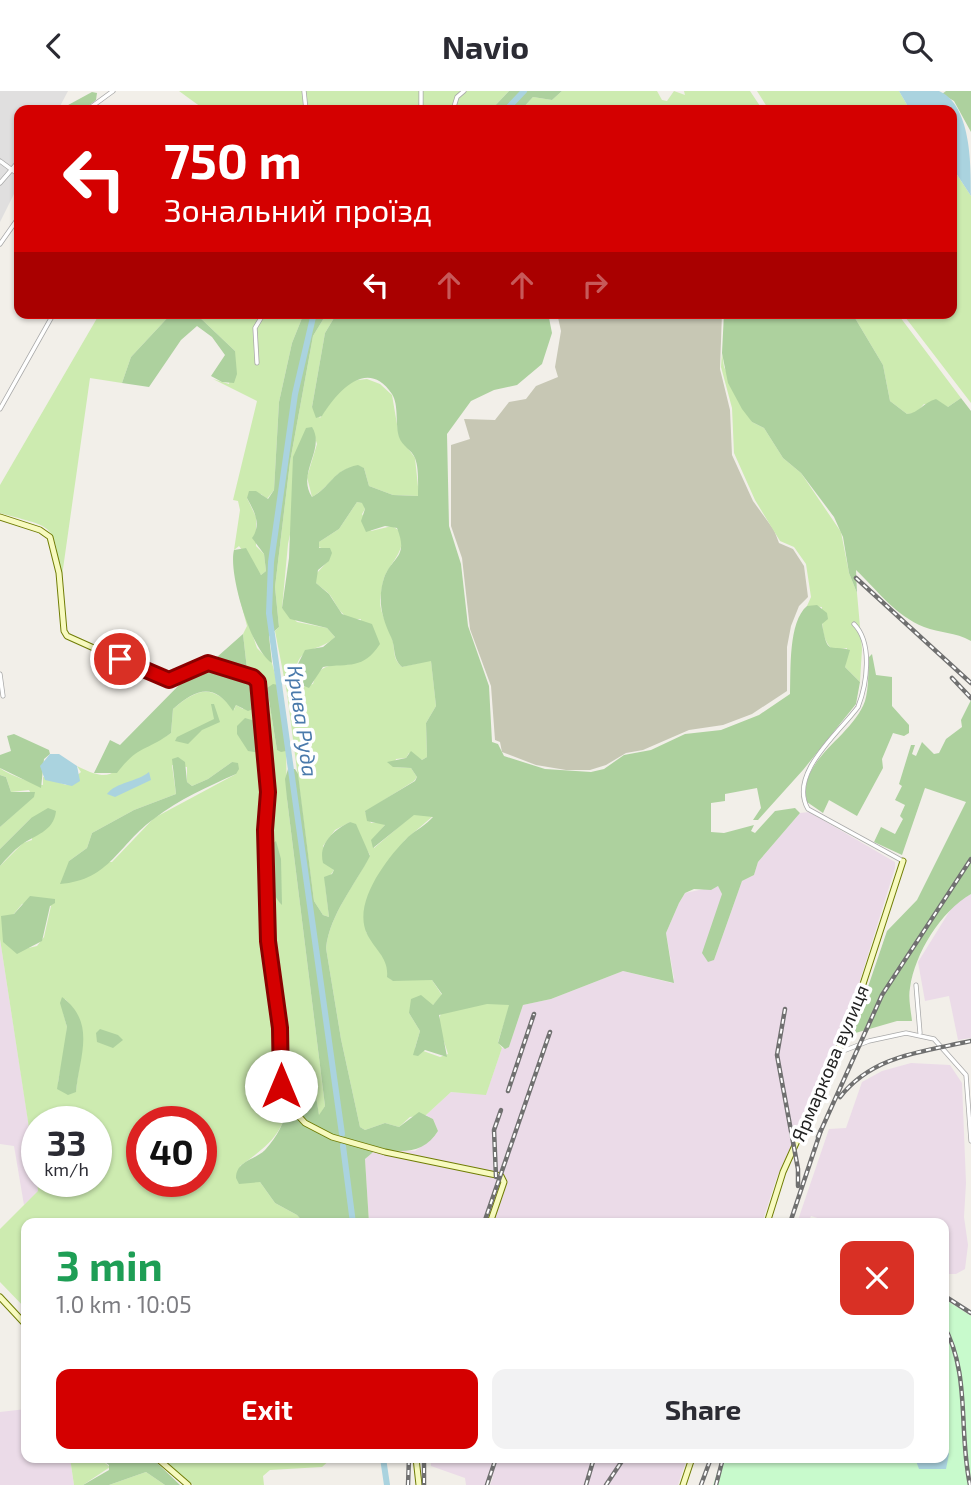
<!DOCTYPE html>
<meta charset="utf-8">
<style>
body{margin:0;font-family:"Exo 2",sans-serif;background:#f2f2f3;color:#2b2b33;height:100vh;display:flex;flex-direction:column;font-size:26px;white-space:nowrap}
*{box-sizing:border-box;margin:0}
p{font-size:23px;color:#7c7c81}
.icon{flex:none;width:38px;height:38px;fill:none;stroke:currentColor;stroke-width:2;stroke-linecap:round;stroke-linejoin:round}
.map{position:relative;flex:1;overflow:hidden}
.sheet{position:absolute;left:21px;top:1127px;width:928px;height:245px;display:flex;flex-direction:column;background:#fff;border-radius:14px;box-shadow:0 2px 5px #0004}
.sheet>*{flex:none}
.top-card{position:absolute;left:14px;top:14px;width:943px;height:214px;border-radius:14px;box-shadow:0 2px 5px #0004;background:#d40000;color:#fff;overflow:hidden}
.speed{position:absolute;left:21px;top:1015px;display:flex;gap:14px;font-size:35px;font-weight:700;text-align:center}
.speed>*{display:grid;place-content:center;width:91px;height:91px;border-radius:50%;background:#fff;box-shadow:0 2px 5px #0004;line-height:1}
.speed small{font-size:18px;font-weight:400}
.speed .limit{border:10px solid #d22;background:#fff;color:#111}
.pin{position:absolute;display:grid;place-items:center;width:60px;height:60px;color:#fff;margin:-30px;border:4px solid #fff;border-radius:50%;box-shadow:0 2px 7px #0007}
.me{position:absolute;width:77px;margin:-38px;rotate:0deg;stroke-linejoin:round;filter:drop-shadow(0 0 5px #0008)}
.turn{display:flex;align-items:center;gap:24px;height:147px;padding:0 35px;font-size:32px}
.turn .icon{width:91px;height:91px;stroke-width:2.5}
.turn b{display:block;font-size:49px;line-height:60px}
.lanes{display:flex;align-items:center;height:66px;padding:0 35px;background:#0003;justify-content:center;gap:35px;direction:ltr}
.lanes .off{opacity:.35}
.round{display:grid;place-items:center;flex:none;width:74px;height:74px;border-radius:14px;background:#f2f2f3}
.overview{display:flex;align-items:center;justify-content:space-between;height:119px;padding:0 35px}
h1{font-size:42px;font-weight:700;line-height:52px;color:#1e9e55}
.action{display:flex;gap:14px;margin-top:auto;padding:14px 35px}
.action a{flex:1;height:80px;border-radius:14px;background:#d40000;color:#fff;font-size:28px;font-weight:700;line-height:80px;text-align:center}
.action a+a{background:#f2f2f3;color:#2b2b33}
header{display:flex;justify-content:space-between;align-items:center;height:91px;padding:0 35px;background:#fff;font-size:32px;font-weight:700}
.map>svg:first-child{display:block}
.residential{fill:#e0dfdf}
.industrial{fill:#ebdbe8}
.construction{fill:#c7c7b4}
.grass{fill:#cdebb0;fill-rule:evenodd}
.forest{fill:#add19e}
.park{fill:#c8facc}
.water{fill:#aad3df}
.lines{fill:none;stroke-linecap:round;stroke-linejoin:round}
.river{stroke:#aad3df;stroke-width:6}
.street-casing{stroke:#a9a9a9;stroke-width:5}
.secondary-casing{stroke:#707d05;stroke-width:7}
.street{stroke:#fff;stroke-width:3.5}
.secondary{stroke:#f7fabf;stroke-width:5}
.rail-casing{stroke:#707070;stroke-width:4.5}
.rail{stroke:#fff;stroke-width:2;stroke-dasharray:5;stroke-linecap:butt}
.route-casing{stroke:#8a0000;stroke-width:18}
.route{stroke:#d40000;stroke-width:12}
.labels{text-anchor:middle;stroke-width:7;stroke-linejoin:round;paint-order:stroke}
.street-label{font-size:19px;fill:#222;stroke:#fff}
.water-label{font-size:21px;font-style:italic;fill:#4a7aab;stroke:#fff}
</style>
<header><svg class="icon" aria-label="back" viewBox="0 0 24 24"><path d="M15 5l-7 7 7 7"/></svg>Navio<svg class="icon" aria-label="search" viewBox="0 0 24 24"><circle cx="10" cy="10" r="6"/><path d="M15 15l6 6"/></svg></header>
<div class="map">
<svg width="971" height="1394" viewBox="0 0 971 1394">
<rect width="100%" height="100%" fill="#f2efe9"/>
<!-- residential -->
<polygon class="residential" points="0,0 68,0 58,19 19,19 19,93 0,131"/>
<!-- industrial -->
<g class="industrial">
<polygon points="809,721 895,771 895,777 847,931 777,1086 762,1132 369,1132 365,1068 378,1057 415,1060 434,1046 438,1040 433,1028 426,1024 451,1001 486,1003 502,957 509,956 523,914 551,908 623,880 672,892 674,887 666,842 679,812 685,802 718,795 722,802 714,869 742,790 754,784 758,771 800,722"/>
<polygon points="971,803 971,947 958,949 949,905 925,910 918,871 954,813"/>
<polygon points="0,848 39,1100 24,1114 14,1055 0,1053"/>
<polygon points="911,972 950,974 962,992 966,1092 964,1126 968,1154 965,1178 956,1183 943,1183 943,1132 833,1132 811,1125 808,1132 797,1132 829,1038 846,1037 862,991 882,980"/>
<polygon points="26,1318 26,1367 70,1367 74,1394 0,1394 0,1321"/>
<polygon points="431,1367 687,1367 678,1394 490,1394 493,1386 490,1384 486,1394 466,1394 465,1387 431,1375"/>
</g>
<!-- construction -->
<polygon class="construction" points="557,222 722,222 720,278 730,319 732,364 753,410 774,439 779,452 793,458 804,475 808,506 799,515 791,535 787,556 787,600 752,623 723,634 689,639 643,659 626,662 606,674 590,679 566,679 536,674 502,661 500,651 495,649 491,595 470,538 462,467 451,435 451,354 470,348 464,328 495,329 509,311 526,308 536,295 558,286 555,276 561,240"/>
<!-- grass -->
<g class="grass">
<polygon points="179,0 509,0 491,19 205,19"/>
<polygon points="562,0 657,0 662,9 667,10 674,0 685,4 684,0 750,0 762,18 521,19 533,6 552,9"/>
<polygon points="757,0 899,0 910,19 769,19"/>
<polygon points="952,76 971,105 971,312 902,222 952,222"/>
<path d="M 100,222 L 172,222 L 131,266 L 122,292 L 90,287 L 61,492 C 54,431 57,438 0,422 L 0,394 Z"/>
<polygon points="195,222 304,222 292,252 279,311 274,399 267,408 261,403 247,407 256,426 256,455 264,463 266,480 261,484 239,455 234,459 240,419 238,410 233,409 257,310 213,288 229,293 235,260"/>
<path d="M 327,222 L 337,222 L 325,242 L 312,316 L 320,327 L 335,304 L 350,290 L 367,288 L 380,293 L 392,304 L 399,345 L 415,367 L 419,405 L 393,404 L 369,395 L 364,377 C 336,372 333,395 312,406 L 307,386 L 317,353 L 312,337 L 288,453 L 282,517 L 297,531 L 327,537 L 335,546 C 318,563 298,552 295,584 L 302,596 L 313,593 C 319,572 332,574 352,573 L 361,528 C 341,529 339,517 330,504 C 327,500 320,496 316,492 L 315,484 L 328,470 L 325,458 L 318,456 L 319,451 L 339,438 L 357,411 L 363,412 L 365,418 L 362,423 L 371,440 L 392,435 C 417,448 389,473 384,487 C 382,494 381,503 380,509 C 380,525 390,537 393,551 C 395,562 393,568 402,576 L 431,569 L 436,615 L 426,632 L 427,666 L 422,669 L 409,662 L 406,667 L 396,668 L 393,676 L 411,677 L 417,686 L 414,690 L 365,721 L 371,732 L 380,731 L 385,734 L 372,749 L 374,757 L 414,723 L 433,725 L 405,749 L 377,787 L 366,841 L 386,870 L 391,889 L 432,889 L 442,904 L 433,914 L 409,922 L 420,940 L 415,957 L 440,966 L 448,963 L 438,932 L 441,922 C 464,918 486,909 509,913 L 509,917 L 498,951 L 502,957 L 486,1004 L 451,1001 L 426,1024 L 410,1026 L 399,1036 L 385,1032 L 365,1039 L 360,1036 L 341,948 L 326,857 C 330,823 355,794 370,764 L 350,731 L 335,739 L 323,755 L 334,779 L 325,792 L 329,826 L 323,824 L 314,810 L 287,602 L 275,540 L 279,536 L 275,496 L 290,371 L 313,245 Z"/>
<polygon points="852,222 897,222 961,307 948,316 924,313 916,322 907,323 890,310 883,274"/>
<path d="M 722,262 L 724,276 L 752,331 L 764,337 L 783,367 L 801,382 L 841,441 L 849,482 L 857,502 L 862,558 L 860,591 L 845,576 L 847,557 L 834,559 C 821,551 822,530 822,516 L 807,515 L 811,506 L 806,473 L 794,456 L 780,450 L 755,409 L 734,362 L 732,317 L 721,276 Z"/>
<path d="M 238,501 L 257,557 L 272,572 L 278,594 L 267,597 L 277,659 L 286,660 L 287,708 L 325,1015 L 319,1025 L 312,980 L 290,998 C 287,1040 272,1052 240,1075 L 248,1091 L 260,1091 L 275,1112 L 297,1124 L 304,1132 L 26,1132 L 26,1218 L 0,1191 L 0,1138 L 38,1100 L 37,1090 L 96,1090 L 96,1031 L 37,1031 L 37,1089 L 0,848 L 0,775 L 23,752 L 32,749 L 31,727 L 0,758 L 0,736 L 33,706 L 29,699 L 11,701 L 6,686 L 0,684 L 0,677 C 7,683 34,693 43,694 L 43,686 L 66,694 L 81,681 L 77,675 C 120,697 112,674 141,656 C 151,650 162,649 171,642 L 173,618 C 197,598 212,592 234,619 L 236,614 L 243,618 L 248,587 L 243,543 L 247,535 ZM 232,671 L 236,683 L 154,727 L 112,771 L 69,770 L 87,757 L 92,742 L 134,719 L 176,703 L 172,674 L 187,676 L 187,691 L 192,695 L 208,688 ZM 41,809 L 51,815 L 44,846 L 37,855 L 24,858 L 13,824 L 22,813 ZM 65,908 C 92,935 79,967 76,1000 L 58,991 L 66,953 L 67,936 L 63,921 ZM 142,1031 L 201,1031 L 201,1090 L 142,1090 Z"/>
<polygon points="70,1367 99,1367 110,1376 83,1394 74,1394"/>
<polygon points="162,1367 332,1367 322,1376 270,1379 263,1385 264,1394 193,1394"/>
<polygon points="146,1381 165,1394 109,1394"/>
</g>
<!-- forest -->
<g class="forest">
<polygon points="509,0 562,0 552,9 533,6 521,19 491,19"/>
<polygon points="946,0 971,0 971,41 954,10 942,3"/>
<polygon points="92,1 97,2 96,9 83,19 59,19"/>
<polygon points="172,222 195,222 235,260 237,283 234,292 222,291 211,285 225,264 212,246 197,235 181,249 149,296 122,292 131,266"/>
<path d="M 304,222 L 327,222 L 313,245 L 290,371 L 275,496 L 279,536 L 269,545 L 272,572 C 251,559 228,482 234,459 L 246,457 L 261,484 L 266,480 L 264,463 L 252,447 C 262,433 254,420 247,407 L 249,400 L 256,400 L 268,408 L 274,399 L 279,311 L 292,252 Z"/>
<path d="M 337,222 L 548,222 L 552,242 L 542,273 L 517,294 L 494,299 L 471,310 L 447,343 L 449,435 L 461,473 L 468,535 L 489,595 L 492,651 L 498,653 L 504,665 L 545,678 L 591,681 L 604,678 L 624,664 L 651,659 L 685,643 L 721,639 L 759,624 L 790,603 C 791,580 788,531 807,515 L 817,514 L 827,522 L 828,528 L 822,533 C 828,566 829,553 850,559 L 845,576 L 860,591 L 856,613 L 803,679 L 758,729 L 753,729 L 761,717 L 757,697 L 725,703 L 725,710 L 711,712 L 711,741 L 724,742 L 754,734 L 751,740 L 755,742 L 775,720 L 795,717 L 800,722 L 758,771 L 754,784 L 742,790 L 714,869 L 708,871 L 702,862 L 722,803 L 718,795 L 711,799 L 694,798 L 685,802 L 679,812 L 666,842 L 674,892 L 623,880 L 551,908 L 523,914 L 509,956 L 505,958 L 498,952 L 509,914 L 487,913 L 439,924 L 447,966 L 425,959 L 418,965 L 413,964 L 420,940 L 409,922 L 411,908 L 421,904 L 433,914 L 442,903 L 432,889 L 393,890 L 387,886 C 389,867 375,859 367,843 C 352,812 387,767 408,746 C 416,739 426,734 433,726 L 414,724 L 373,757 L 371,749 L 385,734 L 367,730 L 365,720 L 415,690 L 417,686 L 411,677 L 393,676 L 387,671 L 406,667 L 411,660 L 422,669 L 427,666 L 426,632 L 436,615 L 431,570 L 402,576 C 392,567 396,557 391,546 C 382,527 377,509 384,487 C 392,465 409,467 397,437 L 385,435 L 366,441 L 361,430 L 365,418 L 362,412 L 357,411 L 339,438 L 319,451 L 319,457 L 330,457 L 332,462 L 329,470 L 318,479 L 316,492 L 329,503 L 342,523 L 372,533 L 380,553 C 363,579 349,572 323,576 L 309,597 L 297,592 L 296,577 L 305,559 L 323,556 L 335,546 L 327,537 L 290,528 L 282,517 L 289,467 L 293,366 L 306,337 L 312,336 C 326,358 296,382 312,406 C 331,396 332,379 358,374 L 364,377 L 369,395 L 393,404 L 418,405 C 418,394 419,377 415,367 C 412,359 402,355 399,346 C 395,333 399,314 392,303 C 367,265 336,302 322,325 L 316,327 L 312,316 L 325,242 Z"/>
<path d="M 724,222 L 852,222 L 883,274 L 890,310 L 907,323 C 919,322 924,311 936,308 L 948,316 L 961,307 L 971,320 L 971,550 C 955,541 940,542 924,536 C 896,525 877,499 856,479 L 857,502 L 849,482 L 843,446 L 834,426 L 801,382 L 783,367 L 764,337 L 752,331 L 742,318 L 728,292 L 722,262 Z"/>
<path d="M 243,543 L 248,587 L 256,593 L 259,616 L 248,620 L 236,614 L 233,620 C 214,591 196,598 173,618 L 171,642 C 147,660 138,654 117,682 L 94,682 L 110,649 L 120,654 L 186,587 L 208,574 Z"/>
<path d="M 872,563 L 876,584 L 892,586 L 892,615 L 909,634 L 909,642 L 904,645 L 893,642 L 882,668 L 883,677 L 857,725 L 829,709 L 823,722 L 807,711 C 797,668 852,647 865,610 C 869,597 868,580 869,566 Z"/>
<polygon points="273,593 278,594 286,660 281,661 277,659 267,597"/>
<path d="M 971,609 L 971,803 C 941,820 915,862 910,897 C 908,907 911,920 912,930 L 897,930 L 852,943 L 887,840 L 917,809 L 966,711 L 925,697 L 902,764 L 874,751 L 881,736 L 895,743 L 903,728 L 900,725 L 905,714 L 895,709 L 902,695 L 899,693 L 911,654 L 915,654 L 912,663 L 916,665 L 922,651 L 934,663 L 939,662 L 946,648 L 962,636 L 961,629 Z"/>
<polygon points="211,613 214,613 220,631 202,639 188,653 175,650 177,646 214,628"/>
<polygon points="245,627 255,630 256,644 262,649 260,662 248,660 237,643 237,635"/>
<polygon points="14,643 49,659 50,663 44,668 41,697 0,677 0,664 11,660 7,645"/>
<path d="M 178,666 L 185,671 L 187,691 L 192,695 L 208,688 L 232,671 L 238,672 L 239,678 L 236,683 C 209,695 178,709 155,727 C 118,753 111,789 60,793 L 69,770 L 87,757 L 92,742 L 134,719 L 176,703 L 172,668 Z"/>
<path d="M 288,678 L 295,678 L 298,683 L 314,810 L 323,824 L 329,826 L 324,786 L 332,783 L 334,779 L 323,772 C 318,752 334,739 350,731 L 356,733 L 370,765 C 355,794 330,823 326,857 L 341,948 L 360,1036 L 365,1039 L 385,1032 L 399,1036 L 419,1021 L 433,1028 L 438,1040 C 424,1063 401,1062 378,1057 L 365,1068 L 369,1132 L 304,1132 L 297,1124 L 275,1112 L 260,1091 L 239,1093 L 236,1087 C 236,1070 255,1069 265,1059 C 291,1031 290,1003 294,967 L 302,965 L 312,980 L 319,1024 L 325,1015 L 287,708 L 285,688 Z"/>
<polygon points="0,684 6,686 11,701 35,701 34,706 0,736"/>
<path d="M 48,717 L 56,720 C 54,741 34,744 21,754 C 13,760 6,768 0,775 L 0,758 L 31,727 Z"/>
<path d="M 276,750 L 281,768 L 282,814 C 270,804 257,762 276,750 Z"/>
<polygon points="30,805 55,808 55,812 50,815 42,850 17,863 3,851 1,825 14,823"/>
<path d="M 62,906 C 97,932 79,966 76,1001 L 68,1004 L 57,998 L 67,936 L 60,912 Z"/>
<polygon points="100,938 118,944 123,949 113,957 97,951 96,942"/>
<polygon points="99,1367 152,1367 180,1394 165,1394 146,1381 109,1394 83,1394 109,1379 109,1374"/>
</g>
<!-- park -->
<polygon class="park" points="943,1207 971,1225 971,1394 713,1394 722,1367 943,1367"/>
<!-- water -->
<g class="water">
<path d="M 899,0 C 910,0 929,0 939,0 C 971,14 971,72 971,105 L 952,76 L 952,19 L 910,19 Z"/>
<polygon points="50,663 59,663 77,675 80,690 72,695 45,689 40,675"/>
<path d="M 149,681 L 151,689 L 115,706 L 107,703 C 116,691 137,691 149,681 Z"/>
<polygon points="943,1350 949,1363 946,1378 919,1378 915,1367 943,1367"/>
</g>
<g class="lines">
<!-- river -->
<g class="river">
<polyline points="506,19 524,0"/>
<polyline points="314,222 295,303 271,471 269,522 342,1043"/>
<polyline points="343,1055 353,1132"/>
<polyline points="383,1367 387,1394"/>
</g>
<!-- street casing -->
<g class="street-casing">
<g id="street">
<polyline points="304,0 306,19"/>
<polyline points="421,0 421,19"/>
<polyline points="87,19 113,0"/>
<polyline points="453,19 457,6 464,0"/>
<polyline points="0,70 19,84"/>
<polyline points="0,92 19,70"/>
<polyline points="0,153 19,126"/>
<polyline points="257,272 255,237 264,222"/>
<polyline points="0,318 54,222"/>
<path d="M 854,533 C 873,552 867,593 858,616 C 838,643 788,683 808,718 L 903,770"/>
<polyline points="0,583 3,605"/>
<polyline points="916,894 920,942"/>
<polyline points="838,962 869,950 906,942 934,948 966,984 971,1050"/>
</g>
</g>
<!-- secondary casing -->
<g class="secondary-casing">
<g id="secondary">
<polyline points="0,426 40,439 50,446 59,482 64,540 67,545 165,589 177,587 208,572 257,589 263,615 267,675 268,850 280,937 284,1009 305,1032 332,1046 385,1061 501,1085 504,1091 490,1132"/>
<polyline points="767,1132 783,1081 851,930 903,770"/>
<polyline points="0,1206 26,1234"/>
<polyline points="157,1367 188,1394"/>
<polyline points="416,1367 419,1394"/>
<polyline points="683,1394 692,1367"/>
</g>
</g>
<!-- street -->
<use href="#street" class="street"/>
<!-- secondary -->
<use href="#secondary" class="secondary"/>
<!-- rail casing -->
<g class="rail-casing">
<g id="rail">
<polyline points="856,487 971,592"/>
<polyline points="952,587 971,607"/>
<polyline points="785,918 777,964 798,1078 798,1095"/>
<polyline points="508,1000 534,923"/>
<path d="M 840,1006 C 873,964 922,961 971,950"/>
<polyline points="818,1046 882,904 971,768"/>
<polyline points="496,1086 494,1039 501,1019"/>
<polyline points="484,1132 550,941"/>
<polyline points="790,1132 821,1039"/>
<polyline points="943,1204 971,1222"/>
<path d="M 943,1233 C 971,1283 958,1338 970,1394"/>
<polyline points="424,1367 424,1394"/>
<polyline points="408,1394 409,1367"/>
<polyline points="487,1394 496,1367"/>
<polyline points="586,1394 594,1367"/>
<polyline points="606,1394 624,1367"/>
<polyline points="701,1394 711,1367"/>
<polyline points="716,1394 723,1367"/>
</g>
</g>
<!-- rail -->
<use href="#rail" class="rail"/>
</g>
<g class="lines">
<!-- route casing -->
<g class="route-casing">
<polyline id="route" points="120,568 169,589 208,572 253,586 258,591 268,701 265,739 268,850 280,937 281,995"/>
</g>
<!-- route -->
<use href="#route" class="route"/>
</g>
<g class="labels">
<!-- street labels -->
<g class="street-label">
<text transform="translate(830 972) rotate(-67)" y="7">Ярмаркова вулиця</text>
</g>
<!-- water labels -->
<g class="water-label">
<text transform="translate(302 630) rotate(82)" y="7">Крива Руда</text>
</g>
</g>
</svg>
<div class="speed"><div>33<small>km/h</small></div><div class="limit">40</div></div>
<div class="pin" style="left:120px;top:568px;background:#d93025"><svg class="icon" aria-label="arrive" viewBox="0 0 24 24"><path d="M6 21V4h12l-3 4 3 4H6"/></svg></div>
<svg class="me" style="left:281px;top:995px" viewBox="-20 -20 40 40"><circle r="19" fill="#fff"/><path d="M0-13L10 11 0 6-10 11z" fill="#d40000"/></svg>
<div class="top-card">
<div class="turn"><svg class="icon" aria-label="left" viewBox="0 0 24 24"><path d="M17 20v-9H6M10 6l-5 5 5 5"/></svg><div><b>750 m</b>Зональний проїзд</div></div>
<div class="lanes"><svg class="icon" aria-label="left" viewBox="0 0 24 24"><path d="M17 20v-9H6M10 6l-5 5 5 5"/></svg><svg class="icon off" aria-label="ahead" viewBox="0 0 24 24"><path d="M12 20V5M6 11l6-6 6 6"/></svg><svg class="icon off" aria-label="ahead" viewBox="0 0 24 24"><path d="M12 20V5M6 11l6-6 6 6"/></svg><svg class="icon off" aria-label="right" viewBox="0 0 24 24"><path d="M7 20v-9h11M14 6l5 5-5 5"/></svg></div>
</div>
<section class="sheet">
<div class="overview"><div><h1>3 min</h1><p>1.0 km · 10:05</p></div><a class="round" style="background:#d93025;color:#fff"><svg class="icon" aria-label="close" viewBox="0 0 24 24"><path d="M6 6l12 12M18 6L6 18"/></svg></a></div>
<div class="action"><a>Exit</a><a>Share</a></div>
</section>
</div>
